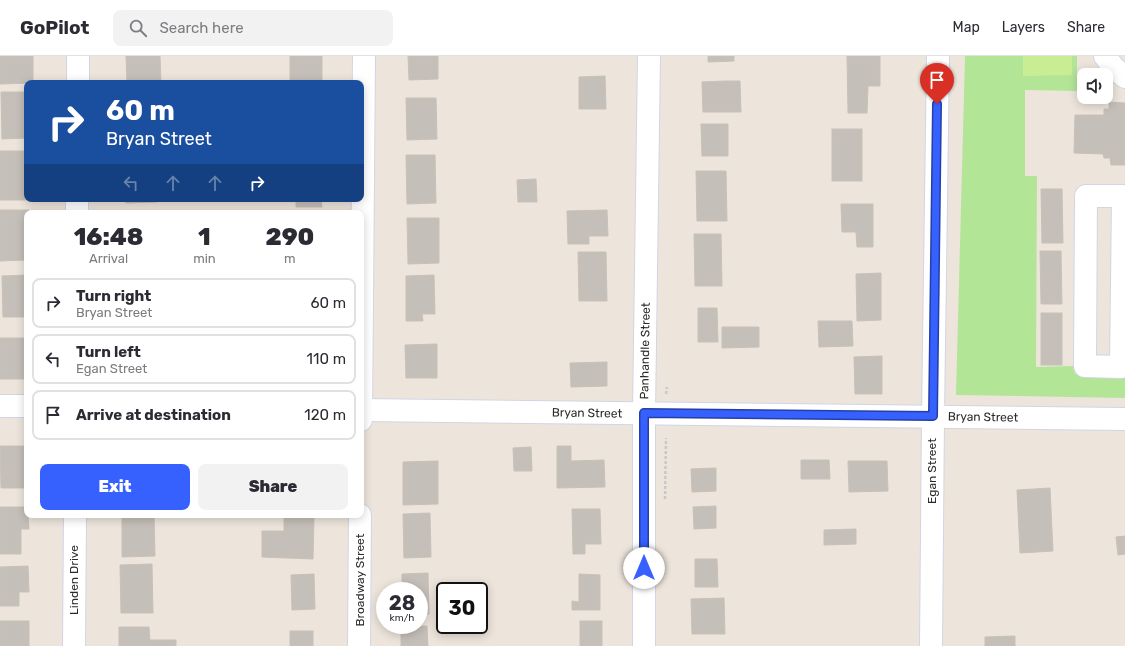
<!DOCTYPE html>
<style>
body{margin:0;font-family:Rubik,sans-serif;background:#f2f2f3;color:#2b2b33;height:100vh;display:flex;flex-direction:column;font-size:15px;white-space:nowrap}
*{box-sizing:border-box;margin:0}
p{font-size:13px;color:#7c7c81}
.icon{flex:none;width:22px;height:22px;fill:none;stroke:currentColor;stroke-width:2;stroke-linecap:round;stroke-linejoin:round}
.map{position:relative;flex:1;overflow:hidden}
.details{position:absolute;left:24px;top:154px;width:340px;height:308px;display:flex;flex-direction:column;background:#fff;border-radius:8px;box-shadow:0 2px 10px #0003}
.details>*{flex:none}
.guide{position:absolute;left:24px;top:24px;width:340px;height:122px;border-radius:8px;box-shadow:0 2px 10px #0003;background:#1a4fa0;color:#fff;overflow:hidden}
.buttons{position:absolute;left:1077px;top:12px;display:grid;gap:8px}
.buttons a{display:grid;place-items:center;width:36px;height:36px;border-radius:8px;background:#fff;box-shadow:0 2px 10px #0003;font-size:20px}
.speed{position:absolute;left:376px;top:526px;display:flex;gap:8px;font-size:20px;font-weight:700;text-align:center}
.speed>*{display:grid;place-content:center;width:52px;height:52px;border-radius:50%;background:#fff;box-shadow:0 2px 10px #0003;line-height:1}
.speed small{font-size:10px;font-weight:400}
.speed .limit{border:2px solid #111;border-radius:6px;background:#fff;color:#111}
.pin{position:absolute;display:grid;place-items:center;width:34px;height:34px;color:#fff;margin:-41px -17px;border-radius:50% 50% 50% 0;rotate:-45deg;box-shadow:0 0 4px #0007}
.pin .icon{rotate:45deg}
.me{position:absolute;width:44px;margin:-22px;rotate:0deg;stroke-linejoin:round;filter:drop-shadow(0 0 3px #0008)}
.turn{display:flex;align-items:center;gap:14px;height:84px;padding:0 16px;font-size:18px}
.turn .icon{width:52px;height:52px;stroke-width:2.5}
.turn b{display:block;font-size:28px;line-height:34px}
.lanes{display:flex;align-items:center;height:38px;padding:0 16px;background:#0003;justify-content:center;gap:20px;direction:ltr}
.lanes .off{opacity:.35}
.eta{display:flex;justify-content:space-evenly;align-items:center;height:68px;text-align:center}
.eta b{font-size:24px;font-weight:800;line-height:28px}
.button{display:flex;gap:8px;margin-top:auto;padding:8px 16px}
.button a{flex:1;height:46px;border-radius:8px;background:#3761ff;color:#fff;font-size:16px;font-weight:800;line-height:46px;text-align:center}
.button a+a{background:#f2f2f3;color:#2b2b33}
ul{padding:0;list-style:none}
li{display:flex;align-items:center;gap:12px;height:50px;margin:0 8px 6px;padding:0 8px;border:2px solid #e1e1e2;border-radius:8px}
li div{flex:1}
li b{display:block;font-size:15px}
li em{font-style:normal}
header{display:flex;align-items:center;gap:24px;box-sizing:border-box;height:56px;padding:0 20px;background:#fff;border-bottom:1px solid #e1e1e2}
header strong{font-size:19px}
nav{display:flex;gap:22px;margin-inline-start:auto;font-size:14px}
.search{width:280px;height:36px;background:#f2f2f3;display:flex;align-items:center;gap:10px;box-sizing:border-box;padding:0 14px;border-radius:8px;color:#7c7c81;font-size:15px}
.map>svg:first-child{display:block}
.green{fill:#b3e597}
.pitch{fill:#c8ed92}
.building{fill:#c5bfb9;stroke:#c8c1b6}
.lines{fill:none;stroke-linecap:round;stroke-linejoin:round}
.minor-casing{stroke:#d1d5e4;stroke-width:24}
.path{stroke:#c8c8c8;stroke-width:2.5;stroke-dasharray:3 2;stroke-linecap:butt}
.minor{stroke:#fff;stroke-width:22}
.route-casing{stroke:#243fa6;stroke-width:10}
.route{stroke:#3761ff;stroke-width:7}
.labels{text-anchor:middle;stroke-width:4;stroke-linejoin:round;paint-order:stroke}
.street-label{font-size:12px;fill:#2a2a2a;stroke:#fff}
</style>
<header>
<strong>GoPilot</strong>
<div class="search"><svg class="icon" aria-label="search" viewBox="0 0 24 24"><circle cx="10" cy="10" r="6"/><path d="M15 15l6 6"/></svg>Search here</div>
<nav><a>Map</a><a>Layers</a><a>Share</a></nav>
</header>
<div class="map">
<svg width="1125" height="590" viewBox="0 0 1125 590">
<rect width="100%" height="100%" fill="#ede5dc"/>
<!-- green -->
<polygon class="green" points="965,0 1077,0 1077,35 1025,34 1025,120 1037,120 1036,311 1073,310 1075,318 1125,318 1125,342 956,339"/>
<!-- pitch -->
<polygon class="pitch" points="1023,0 1072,0 1072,19 1023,20"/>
<!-- building -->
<g class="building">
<polygon points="0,0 33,0 33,27 0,28"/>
<polygon points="126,0 160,0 161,27 127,27"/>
<rect x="290" y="0" width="32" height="27"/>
<polygon points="408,0 438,0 438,23 409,24"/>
<polygon points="708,0 734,0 734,5 708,6"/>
<polygon points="847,0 880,0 880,30 868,30 867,57 848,57"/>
<polygon points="605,20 606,53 579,53 579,21"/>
<polygon points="725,25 740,25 741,56 703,56 702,26"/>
<polygon points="1,36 27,36 27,82 2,83"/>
<polygon points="406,42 436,42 437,83 407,84"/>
<polygon points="1109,46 1125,47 1125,109 1111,109 1110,102 1104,102 1103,98 1074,97 1075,59 1104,59 1104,53 1109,53"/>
<polygon points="701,68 728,68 728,100 702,100"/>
<rect x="832" y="73" width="30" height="52"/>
<polygon points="0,95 27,95 27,143 31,143 31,144 0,144"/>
<polygon points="406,99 435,99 436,147 407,148"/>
<polygon points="696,115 726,115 727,165 697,165"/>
<polygon points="536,123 537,146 518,146 517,124"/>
<polygon points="1041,133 1062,133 1063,187 1042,187"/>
<polygon points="126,143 157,143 157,146 126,147"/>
<polygon points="296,143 321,143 322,151 296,151"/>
<polygon points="841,148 873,148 873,191 857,191 856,176 842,176"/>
<polygon points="0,154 29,154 29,157 27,157 27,204 0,205"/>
<polygon points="607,154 608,180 589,180 589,188 568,188 567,155"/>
<polygon points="407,162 439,162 439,207 408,208"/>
<polygon points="694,178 721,178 722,230 695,230"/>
<polygon points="1040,195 1061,195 1062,248 1041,248"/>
<polygon points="578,196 606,196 607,245 579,245"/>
<polygon points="881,217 881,264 857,265 856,218"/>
<polygon points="27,219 27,261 3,261 2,220"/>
<polygon points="434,219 435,258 422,258 423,265 406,265 406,220"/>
<polygon points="698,252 717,252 718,286 698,286"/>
<rect x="1041" y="257" width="21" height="52"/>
<polygon points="818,265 852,265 853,290 819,291"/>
<polygon points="722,271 759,271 759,291 722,292"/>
<rect x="0" y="282" width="27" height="41"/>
<polygon points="437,288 437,322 406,322 405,289"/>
<polygon points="882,300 882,338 855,338 854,301"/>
<polygon points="607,306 607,330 571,331 570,307"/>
<polygon points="0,390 27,390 27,432 1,432"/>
<polygon points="557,390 571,390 571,405 604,404 605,431 557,432"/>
<polygon points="531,391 532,415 514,415 513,392"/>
<polygon points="801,404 829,404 830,423 801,423"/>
<polygon points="438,405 438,448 403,449 403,406"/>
<polygon points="848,405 887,405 888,435 849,436"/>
<polygon points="716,412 716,435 692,436 691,413"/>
<polygon points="1050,432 1053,495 1020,497 1017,434"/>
<polygon points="716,450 716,472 694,473 693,451"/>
<polygon points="0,451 27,451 27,459 28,459 29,473 21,473 21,498 0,498"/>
<polygon points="572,453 600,453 601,488 585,488 585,498 573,498"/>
<polygon points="430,457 431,501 404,502 403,458"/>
<polygon points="122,459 154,459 155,500 122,501"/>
<polygon points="284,460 314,461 313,503 262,501 262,475 284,475"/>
<polygon points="856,473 856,488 824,489 824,474"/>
<polygon points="1125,480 1125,498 1118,499 1116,481"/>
<polygon points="695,503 717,503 718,531 695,531"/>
<polygon points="152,508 153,557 121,557 120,509"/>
<polygon points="28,510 29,536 19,536 19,550 0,550 0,511"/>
<polygon points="428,517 429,558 419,559 419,535 402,535 402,518"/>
<polygon points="314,518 315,553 292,554 291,519"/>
<polygon points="579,518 600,519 600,554 572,554 572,545 579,546"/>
<polygon points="724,542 725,578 692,578 691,543"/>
<rect x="0" y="565" width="29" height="25"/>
<rect x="580" y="565" width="22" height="25"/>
<polygon points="427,570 428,590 401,590 401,571"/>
<polygon points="119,571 149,571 150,584 176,584 176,590 119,590"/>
<rect x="290" y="575" width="23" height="15"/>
<polygon points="1015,580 1015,590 985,590 985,581"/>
</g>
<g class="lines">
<!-- minor casing -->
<g class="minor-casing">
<g id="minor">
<polyline points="1105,0 1113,11 1125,21"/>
<polyline points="78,27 78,0"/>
<polygon points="1086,140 1123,140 1121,311 1085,310"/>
<polyline points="77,157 77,143"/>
<polyline points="0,350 27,350"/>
<polyline points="361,354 1125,363"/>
<polyline points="361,364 364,0"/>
<polyline points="74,590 75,459"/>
<polyline points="359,590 360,459"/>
<polyline points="644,590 644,357 649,0"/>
<polyline points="931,590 933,361 938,0"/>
</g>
</g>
<!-- path -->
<g class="path">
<polyline points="666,338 667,331"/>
<polyline points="665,443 666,382"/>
</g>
<!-- minor -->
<use href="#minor" class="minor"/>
</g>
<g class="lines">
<!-- route casing -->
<g class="route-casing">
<polyline id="route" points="644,512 644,357 933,360 937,48"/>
</g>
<!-- route -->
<use href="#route" class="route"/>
</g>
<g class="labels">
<!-- street labels -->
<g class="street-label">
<text transform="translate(645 295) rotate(-89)" y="4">Panhandle Street</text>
<text transform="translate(587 357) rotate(1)" y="4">Bryan Street</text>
<text transform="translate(983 361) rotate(1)" y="4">Bryan Street</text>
<text transform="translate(932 415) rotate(-90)" y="4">Egan Street</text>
<text transform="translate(74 524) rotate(-90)" y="4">Linden Drive</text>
<text transform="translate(360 524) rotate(-90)" y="4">Broadway Street</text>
</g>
</g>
</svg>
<div class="buttons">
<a><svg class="icon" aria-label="sound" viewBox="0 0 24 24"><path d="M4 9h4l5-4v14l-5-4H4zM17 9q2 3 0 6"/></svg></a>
</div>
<div class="speed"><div>28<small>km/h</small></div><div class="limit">30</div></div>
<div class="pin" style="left:937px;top:48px;background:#d93025"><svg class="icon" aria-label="arrive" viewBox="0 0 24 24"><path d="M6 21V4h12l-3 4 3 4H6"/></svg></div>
<svg class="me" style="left:644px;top:512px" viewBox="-20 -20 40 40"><circle r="19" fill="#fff"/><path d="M0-13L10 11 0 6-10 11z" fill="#3761ff"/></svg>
<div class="guide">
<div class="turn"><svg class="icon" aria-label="right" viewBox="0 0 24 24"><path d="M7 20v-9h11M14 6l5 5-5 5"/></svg><div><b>60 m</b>Bryan Street</div></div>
<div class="lanes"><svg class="icon off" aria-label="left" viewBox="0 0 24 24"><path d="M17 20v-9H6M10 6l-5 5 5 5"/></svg><svg class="icon off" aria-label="ahead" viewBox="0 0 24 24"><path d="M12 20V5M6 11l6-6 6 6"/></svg><svg class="icon off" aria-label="ahead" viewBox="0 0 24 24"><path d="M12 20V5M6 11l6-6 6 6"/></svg><svg class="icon" aria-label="right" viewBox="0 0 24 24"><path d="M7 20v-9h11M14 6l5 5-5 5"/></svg></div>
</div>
<section class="details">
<div class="eta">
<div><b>16:48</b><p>Arrival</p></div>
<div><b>1</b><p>min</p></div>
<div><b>290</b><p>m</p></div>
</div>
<ul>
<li><svg class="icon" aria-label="right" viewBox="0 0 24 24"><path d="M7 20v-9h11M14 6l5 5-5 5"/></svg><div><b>Turn right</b><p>Bryan Street</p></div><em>60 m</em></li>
<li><svg class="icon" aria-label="left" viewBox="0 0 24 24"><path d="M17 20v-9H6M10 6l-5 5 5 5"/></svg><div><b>Turn left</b><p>Egan Street</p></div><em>110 m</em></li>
<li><svg class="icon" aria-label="arrive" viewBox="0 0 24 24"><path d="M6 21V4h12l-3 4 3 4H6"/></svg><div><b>Arrive at destination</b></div><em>120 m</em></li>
</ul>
<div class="button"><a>Exit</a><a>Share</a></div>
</section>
</div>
